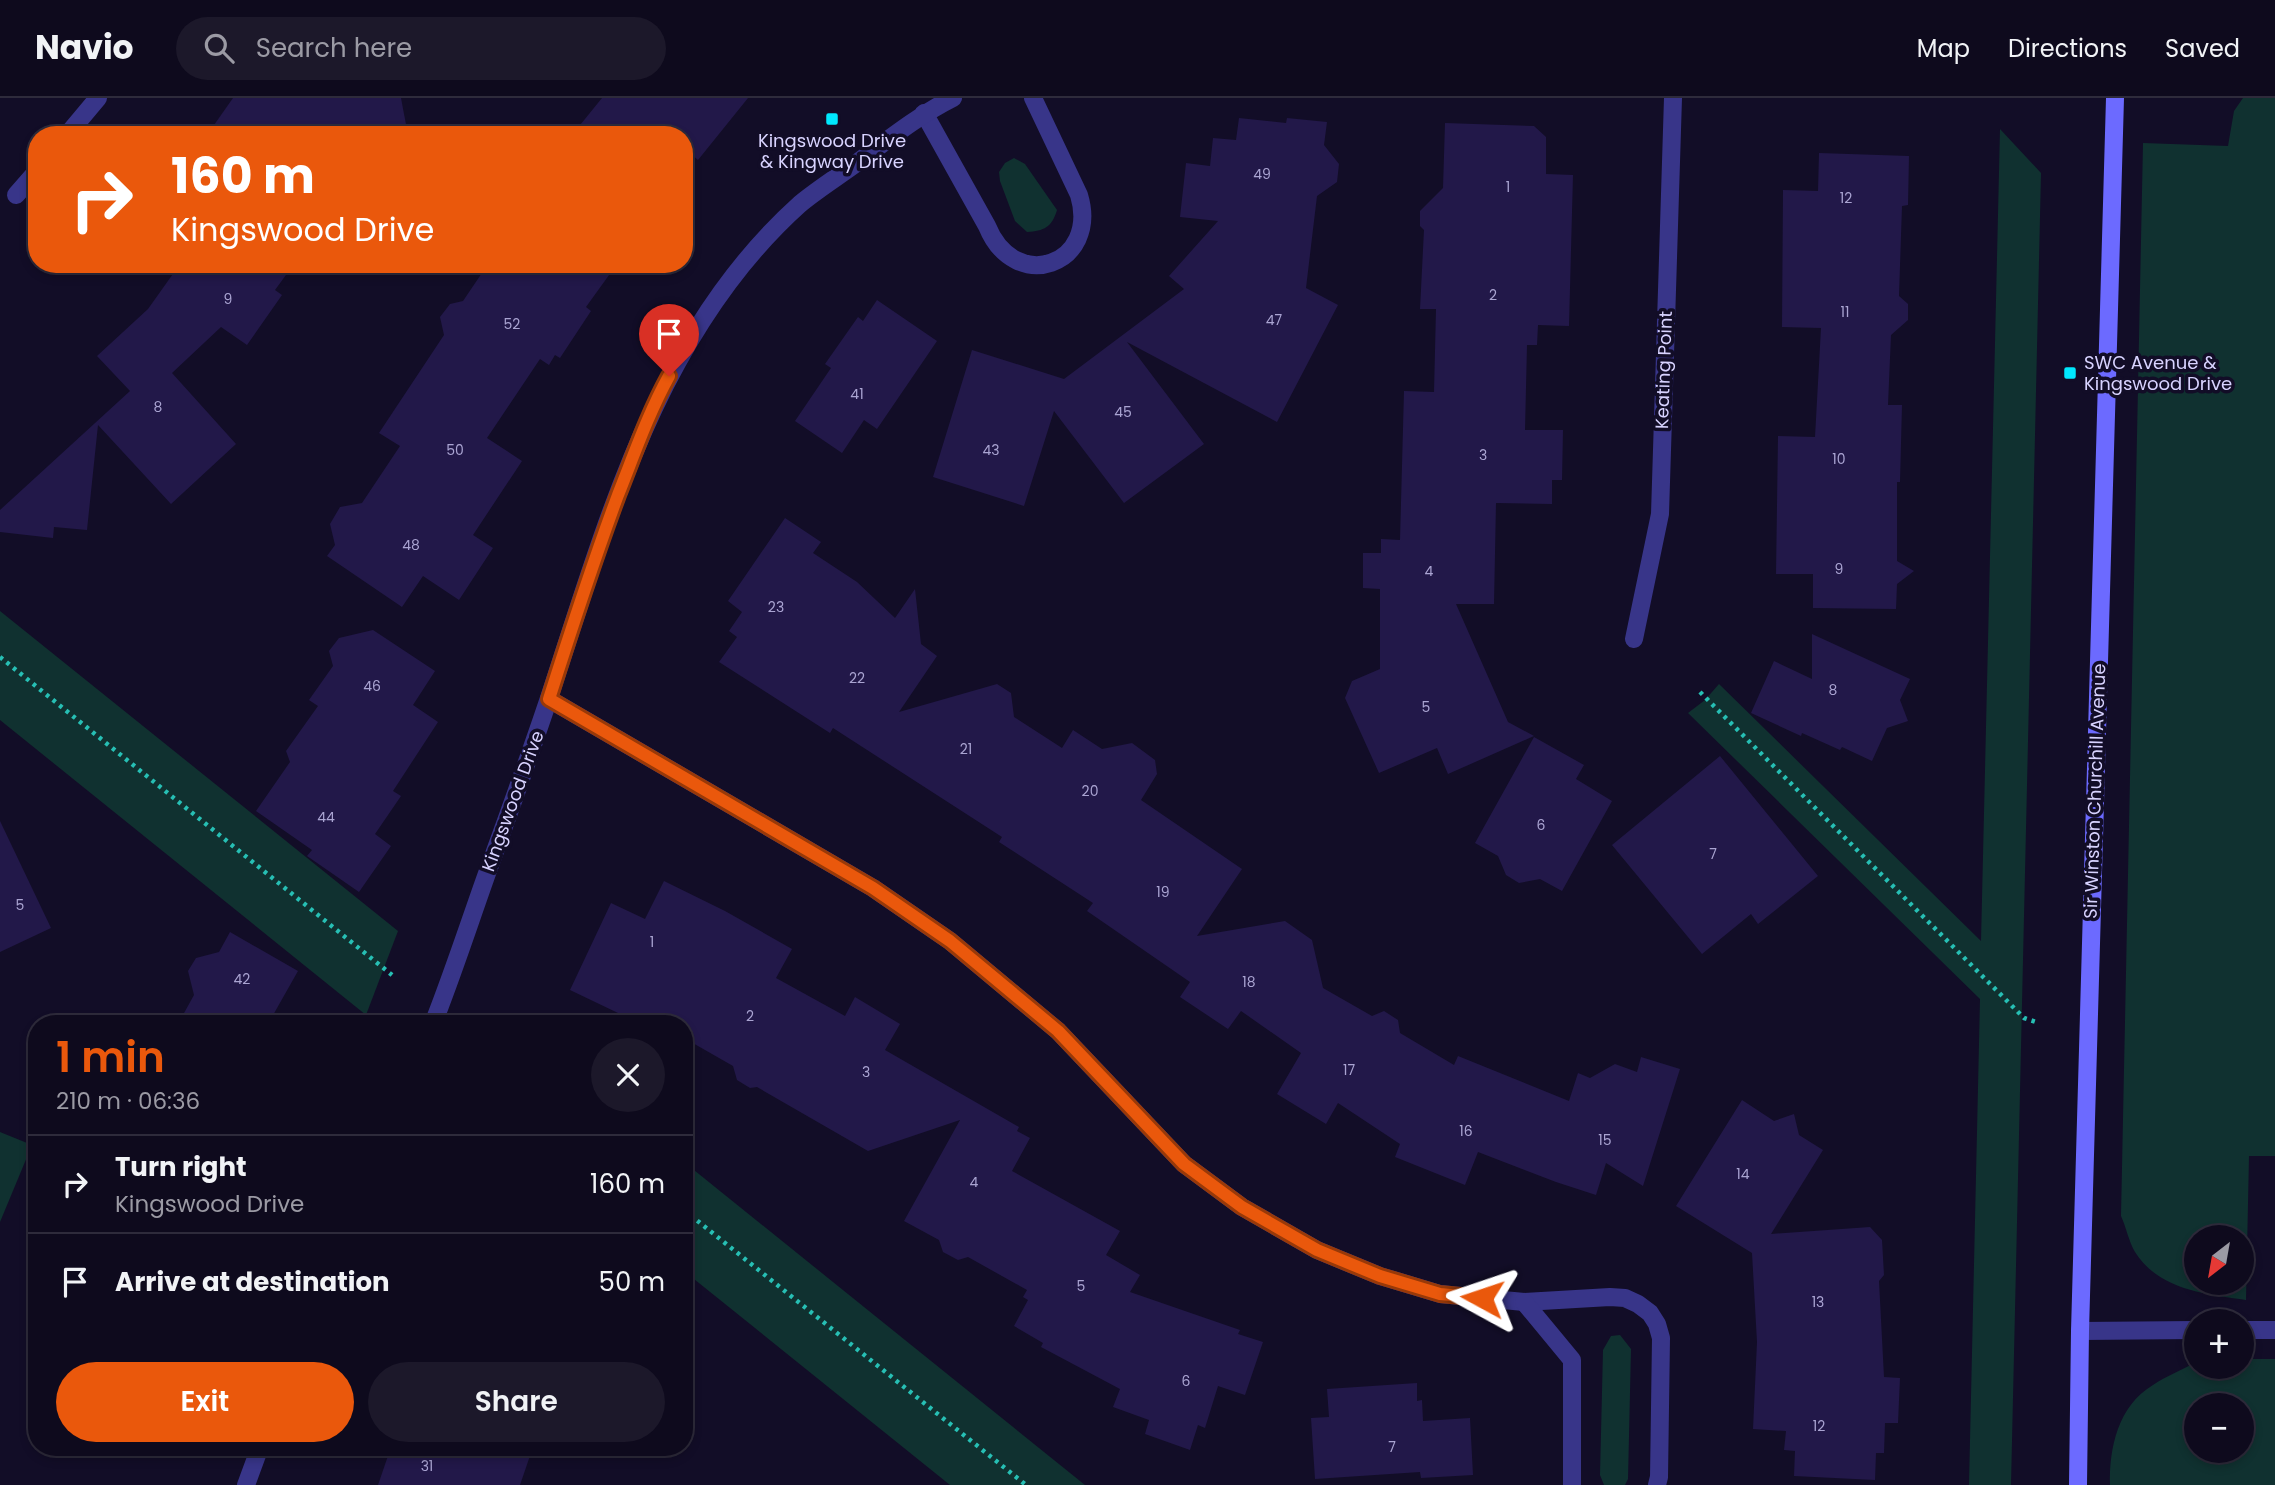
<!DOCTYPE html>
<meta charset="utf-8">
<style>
body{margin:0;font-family:Poppins,sans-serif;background:#1c182a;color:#f1f3f6;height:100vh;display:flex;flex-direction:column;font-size:26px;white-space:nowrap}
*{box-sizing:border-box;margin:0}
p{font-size:23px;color:#9b9aa4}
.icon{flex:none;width:38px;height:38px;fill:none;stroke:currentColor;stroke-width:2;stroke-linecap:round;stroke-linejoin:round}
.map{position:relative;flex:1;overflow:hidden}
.panel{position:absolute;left:28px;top:917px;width:665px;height:441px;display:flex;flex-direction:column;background:#0e0a1d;border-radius:28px;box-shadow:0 4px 10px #0003,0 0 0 2px #2e2b3b}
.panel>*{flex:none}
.banner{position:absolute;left:28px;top:28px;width:665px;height:147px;border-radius:28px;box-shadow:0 4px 10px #0003,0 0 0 2px #2e2b3b;background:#ea580c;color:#fff;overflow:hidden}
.needle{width:46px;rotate:211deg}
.controls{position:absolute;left:2184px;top:1127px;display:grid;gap:14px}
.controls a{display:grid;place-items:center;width:70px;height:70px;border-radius:50%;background:#0e0a1d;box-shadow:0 4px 10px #0003,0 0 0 2px #2e2b3b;font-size:35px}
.pin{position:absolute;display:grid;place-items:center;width:60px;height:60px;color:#fff;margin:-72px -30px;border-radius:50% 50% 50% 0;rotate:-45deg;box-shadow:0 0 7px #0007}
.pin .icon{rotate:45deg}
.me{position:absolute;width:77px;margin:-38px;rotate:275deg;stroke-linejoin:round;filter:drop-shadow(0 0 5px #0008)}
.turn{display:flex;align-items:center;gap:24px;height:147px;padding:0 28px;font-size:32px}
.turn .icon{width:91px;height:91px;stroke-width:2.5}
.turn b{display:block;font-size:49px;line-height:60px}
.round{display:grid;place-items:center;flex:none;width:74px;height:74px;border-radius:37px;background:#1c182a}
.headline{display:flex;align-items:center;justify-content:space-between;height:119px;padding:0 28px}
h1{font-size:42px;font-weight:600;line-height:52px;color:#ea580c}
.action{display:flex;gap:14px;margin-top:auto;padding:14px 28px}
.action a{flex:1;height:80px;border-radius:42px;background:#ea580c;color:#fff;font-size:28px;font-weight:600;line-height:80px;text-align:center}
.action a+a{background:#1c182a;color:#f1f3f6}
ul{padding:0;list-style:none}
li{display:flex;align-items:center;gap:21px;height:98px;padding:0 28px;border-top:2px solid #2e2b3b}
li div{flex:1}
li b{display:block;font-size:26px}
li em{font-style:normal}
header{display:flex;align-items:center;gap:42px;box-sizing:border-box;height:98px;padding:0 35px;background:#0e0a1d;border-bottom:2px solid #2e2b3b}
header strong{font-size:33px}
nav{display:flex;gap:38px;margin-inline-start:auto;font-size:24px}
.search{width:490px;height:63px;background:#1c182a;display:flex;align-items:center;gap:18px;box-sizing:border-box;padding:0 24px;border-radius:38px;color:#9b9aa4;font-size:26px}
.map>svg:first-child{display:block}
.green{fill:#103130;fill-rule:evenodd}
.building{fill:#221849}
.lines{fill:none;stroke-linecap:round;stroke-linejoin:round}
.path{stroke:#27bfb4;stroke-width:4.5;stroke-dasharray:3.5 5;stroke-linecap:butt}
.minor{stroke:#383589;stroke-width:18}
.tertiary{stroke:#383589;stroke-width:18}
.secondary{stroke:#6c6aff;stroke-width:18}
.route-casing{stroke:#983908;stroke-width:18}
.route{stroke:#ea580c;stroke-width:12}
.poi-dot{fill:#00e8fe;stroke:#120d27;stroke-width:2.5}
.labels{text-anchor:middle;stroke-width:7;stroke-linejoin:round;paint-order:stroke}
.number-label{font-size:14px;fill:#aaa4d2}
.poi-label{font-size:18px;fill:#d8d3ff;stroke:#120d27}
.street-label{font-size:18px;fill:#d8d3ff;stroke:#120d27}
</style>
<header>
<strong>Navio</strong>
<div class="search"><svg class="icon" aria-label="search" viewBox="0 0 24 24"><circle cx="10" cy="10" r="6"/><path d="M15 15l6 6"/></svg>Search here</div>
<nav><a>Map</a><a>Directions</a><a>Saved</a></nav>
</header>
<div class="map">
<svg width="2275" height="1387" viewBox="0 0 2275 1387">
<rect width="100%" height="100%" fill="#120d27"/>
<!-- green -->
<g class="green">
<path d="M 2243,0 L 2275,0 L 2275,1058 L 2249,1058 L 2246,1202 C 2205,1196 2159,1192 2135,1154 C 2129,1144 2126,1129 2121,1118 L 2143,45 L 2228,48 L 2234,13 ZM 2196,1139 L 2242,1139 L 2242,1185 L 2196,1185 Z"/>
<polygon points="2000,31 2041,75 2011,1387 1969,1387 1980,901 1688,615 1705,602 1719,586 1981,843"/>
<path d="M 1014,60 L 1025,66 L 1057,112 C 1052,129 1044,133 1027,134 L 1015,123 L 1000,83 L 999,74 L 1005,65 Z"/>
<polygon points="0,513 398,833 366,917 0,622"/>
<polygon points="0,1034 32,1047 0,1124"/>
<polygon points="684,1064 1085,1387 950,1387 684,1173"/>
<polygon points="1620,1237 1631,1251 1628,1381 1625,1387 1604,1387 1600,1377 1603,1252 1611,1238"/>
<path d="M 2242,1261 L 2275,1261 L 2275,1387 L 2110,1387 C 2109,1350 2118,1308 2153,1287 C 2166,1278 2182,1272 2196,1264 L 2196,1269 L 2242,1269 ZM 2196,1307 L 2242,1307 L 2242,1353 L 2196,1353 Z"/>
</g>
<!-- building -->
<g class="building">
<polygon points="233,0 401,0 408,37 207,37"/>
<polygon points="602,0 748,0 698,62 684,50 684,37 572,37"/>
<polygon points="1239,20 1286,25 1287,20 1327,24 1324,47 1339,66 1337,84 1317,98 1306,190 1338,207 1277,324 1127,244 1204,346 1124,405 1054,313 1024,408 933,379 972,252 1064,281 1184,191 1169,178 1218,123 1180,119 1186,65 1210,68 1213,40 1236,42"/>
<polygon points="1445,25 1534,28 1546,39 1546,76 1573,77 1569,228 1538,227 1537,247 1527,247 1525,332 1563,332 1562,382 1552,382 1552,406 1496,405 1494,506 1456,506 1508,624 1534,638 1448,676 1437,650 1379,675 1345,600 1352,583 1380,571 1380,491 1363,490 1363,455 1381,455 1381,441 1400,442 1404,293 1434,294 1436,211 1420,211 1424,132 1420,128 1420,113 1443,90"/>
<polygon points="1819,55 1909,58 1908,107 1902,108 1899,198 1908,206 1908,222 1891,237 1888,307 1902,307 1900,384 1897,384 1897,463 1914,473 1897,486 1896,511 1813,510 1813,476 1776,476 1778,338 1815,339 1821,230 1782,229 1783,92 1818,93"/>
<polygon points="180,166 294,166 275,192 282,197 247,247 221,229 172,275 236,346 171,406 98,327 87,432 54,429 53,440 0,434 0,412 130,293 97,258 148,211"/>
<polygon points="488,166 617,166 586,209 591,213 560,260 555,257 549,267 540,261 487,340 522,363 473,437 493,450 459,502 423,478 402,509 327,458 335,447 330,426 340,409 362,405 400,348 379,335 444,237 440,219 450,206 463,203"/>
<polygon points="877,202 937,243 877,331 864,322 842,355 795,323 831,270 825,266 858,219 863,223"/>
<polygon points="785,420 821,444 813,455 857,484 895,520 915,491 921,546 937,558 899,614 997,586 1011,595 1014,619 1062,650 1073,632 1102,651 1132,645 1155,662 1157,676 1141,702 1242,771 1197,838 1285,823 1312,842 1323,890 1372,918 1384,913 1398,922 1400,935 1454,967 1458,958 1569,1003 1578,975 1590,980 1615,966 1637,974 1641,959 1680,971 1643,1088 1606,1065 1596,1097 1556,1084 1478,1054 1465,1087 1395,1059 1400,1046 1338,1005 1326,1026 1277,996 1301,955 1241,913 1228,931 1180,899 1190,884 1087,813 1093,805 999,744 1002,739 833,630 830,635 719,564 737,539 729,533 742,514 728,503"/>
<polygon points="373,532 435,573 413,607 438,624 393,693 401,698 375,736 391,748 359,794 307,758 312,752 256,713 290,664 286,653 318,608 309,602 333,568 329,553 339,540"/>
<polygon points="1812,536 1910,581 1900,602 1908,623 1887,630 1872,663 1842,649 1840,652 1802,635 1801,638 1751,615 1774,563 1812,581"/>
<polygon points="1534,639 1584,667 1576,681 1612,703 1562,793 1540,781 1519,785 1506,777 1498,758 1475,745"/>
<polygon points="1720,658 1818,778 1758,826 1751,816 1702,856 1612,747"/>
<polygon points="0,723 51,830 0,854"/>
<polygon points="664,783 725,813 792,851 776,880 845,918 855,899 900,926 885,952 1019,1029 1017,1033 1030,1040 1012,1073 1120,1133 1106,1157 1140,1177 1130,1194 1240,1232 1238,1236 1263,1244 1245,1297 1218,1288 1205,1330 1198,1327 1190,1352 1145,1336 1149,1322 1113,1309 1120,1291 1041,1249 1043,1245 1014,1228 1028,1202 1023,1199 1027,1192 968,1159 958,1162 943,1154 939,1142 904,1123 960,1022 868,1053 757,989 750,990 737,982 733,968 684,940 684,926 641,926 570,892 611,805 645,821"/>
<polygon points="230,834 298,873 268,926 178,926 194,897 188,873 196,860 219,854"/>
<polygon points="1742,1002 1774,1023 1794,1016 1799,1037 1823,1052 1771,1136 1870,1129 1882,1142 1884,1177 1879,1183 1884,1279 1900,1280 1898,1325 1885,1325 1884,1355 1876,1355 1875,1382 1794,1378 1795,1353 1784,1352 1786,1333 1753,1331 1757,1244 1752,1155 1676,1108"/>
<polygon points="1417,1285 1417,1303 1422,1302 1423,1323 1470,1320 1473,1377 1421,1380 1420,1374 1315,1381 1311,1320 1329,1319 1327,1291"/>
<polygon points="391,1349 533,1349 520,1387 378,1387"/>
</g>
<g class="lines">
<!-- path -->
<g class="path">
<polyline points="0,559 392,877"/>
<polyline points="1700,594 2024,920 2039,925"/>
<polyline points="684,1112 1026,1387"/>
</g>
<!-- minor -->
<g class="minor">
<path d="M 924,15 L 987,128 C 1015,197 1100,167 1079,97 L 1033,0"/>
<polyline points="67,37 98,0"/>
<polyline points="16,97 37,73"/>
<polyline points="1634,541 1660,416 1673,0"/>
<polyline points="549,601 873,790 950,843 1058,933 1184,1066 1242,1109 1317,1152 1380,1178 1440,1196 1524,1204 1610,1199 1625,1200 1638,1206 1650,1215 1657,1226 1661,1240 1659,1379 1657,1387"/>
<polyline points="1524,1204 1572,1262 1572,1387"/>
<polyline points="2242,1232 2275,1232"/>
<polyline points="2080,1233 2196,1232"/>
</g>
<!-- tertiary -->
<g class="tertiary">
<path d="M 433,926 C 452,878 468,829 485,781 C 507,720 529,660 549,600 C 607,424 657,234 800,106 C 818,91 839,78 858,64 C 889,41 919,17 953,0"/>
<polyline points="246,1387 260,1349"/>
</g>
<!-- secondary -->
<polyline class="secondary" points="2078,1387 2080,1233 2115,0"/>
</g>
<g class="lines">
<!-- route casing -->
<g class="route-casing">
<path id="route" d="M 669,278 C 648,316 634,357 618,397 C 593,464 571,532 549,601 L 873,790 L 950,843 L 1058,933 L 1184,1066 L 1242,1109 L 1317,1152 L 1380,1178 L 1440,1196 L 1482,1200"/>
</g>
<!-- route -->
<use href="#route" class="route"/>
</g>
<!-- markers -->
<g class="poi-dot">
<rect x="825" y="14" width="14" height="14" rx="3.5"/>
<rect x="2063" y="268" width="14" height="14" rx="3.5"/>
</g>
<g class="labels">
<!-- number labels -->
<g class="number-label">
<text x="1262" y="81">49</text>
<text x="1508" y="94">1</text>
<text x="1846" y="105">12</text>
<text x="1493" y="202">2</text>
<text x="228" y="206">9</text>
<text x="1845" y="219">11</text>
<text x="1274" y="227">47</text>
<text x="512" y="231">52</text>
<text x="857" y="301">41</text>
<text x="158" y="314">8</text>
<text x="1123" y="319">45</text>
<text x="455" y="357">50</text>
<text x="991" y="357">43</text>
<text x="1483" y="362">3</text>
<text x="1839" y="366">10</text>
<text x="411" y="452">48</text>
<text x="1839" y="476">9</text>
<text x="1429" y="478">4</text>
<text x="776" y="514">23</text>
<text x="857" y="585">22</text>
<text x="372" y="593">46</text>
<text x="1833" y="597">8</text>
<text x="1426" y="614">5</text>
<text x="966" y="656">21</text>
<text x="1090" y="698">20</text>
<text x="326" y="724">44</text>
<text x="1541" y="732">6</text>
<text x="1713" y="761">7</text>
<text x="1163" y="799">19</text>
<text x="20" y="812">5</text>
<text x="652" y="849">1</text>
<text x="242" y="886">42</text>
<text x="1249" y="889">18</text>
<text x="750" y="923">2</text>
<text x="1349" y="977">17</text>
<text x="866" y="979">3</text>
<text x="1466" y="1038">16</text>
<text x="1605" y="1047">15</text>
<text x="1743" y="1081">14</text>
<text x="974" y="1089">4</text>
<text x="1081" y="1193">5</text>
<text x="1818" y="1209">13</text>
<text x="1186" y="1288">6</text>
<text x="1819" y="1333">12</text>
<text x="1392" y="1354">7</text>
<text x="427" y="1373">31</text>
</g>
<!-- poi labels -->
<g class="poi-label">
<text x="832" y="49">Kingswood Drive<tspan x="832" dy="21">&amp; Kingway Drive</tspan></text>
<text x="2084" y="271" text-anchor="start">SWC Avenue &amp;<tspan x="2084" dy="21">Kingswood Drive</tspan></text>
</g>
<!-- street labels -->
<g class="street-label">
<text transform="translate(1664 272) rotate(-88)" y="6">Keating Point</text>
<text transform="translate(2095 693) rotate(-88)" y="6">Sir Winston Churchill Avenue</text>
<text transform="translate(513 703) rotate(-70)" y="6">Kingswood Drive</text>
</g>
</g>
</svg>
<div class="controls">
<a><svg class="needle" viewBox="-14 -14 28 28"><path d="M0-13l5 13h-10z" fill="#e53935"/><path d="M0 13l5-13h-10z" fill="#9b9aa4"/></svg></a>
<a>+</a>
<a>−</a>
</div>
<div class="pin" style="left:669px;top:278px;background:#d93025"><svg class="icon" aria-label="arrive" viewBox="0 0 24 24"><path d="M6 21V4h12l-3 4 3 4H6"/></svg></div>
<svg class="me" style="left:1482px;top:1200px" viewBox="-20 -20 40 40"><path d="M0-17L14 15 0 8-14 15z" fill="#ea580c" stroke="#fff" stroke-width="4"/></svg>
<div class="banner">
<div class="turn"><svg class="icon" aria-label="right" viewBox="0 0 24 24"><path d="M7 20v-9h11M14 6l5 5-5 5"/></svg><div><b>160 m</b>Kingswood Drive</div></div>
</div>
<section class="panel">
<div class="headline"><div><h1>1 min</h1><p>210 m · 06:36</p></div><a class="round"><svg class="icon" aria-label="close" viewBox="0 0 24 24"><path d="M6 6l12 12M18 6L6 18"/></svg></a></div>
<ul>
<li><svg class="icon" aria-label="right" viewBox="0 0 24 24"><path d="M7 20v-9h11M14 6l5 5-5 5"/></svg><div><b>Turn right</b><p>Kingswood Drive</p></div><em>160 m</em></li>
<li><svg class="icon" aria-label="arrive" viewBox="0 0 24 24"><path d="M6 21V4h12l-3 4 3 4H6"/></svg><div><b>Arrive at destination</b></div><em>50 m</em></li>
</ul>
<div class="action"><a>Exit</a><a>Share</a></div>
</section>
</div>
